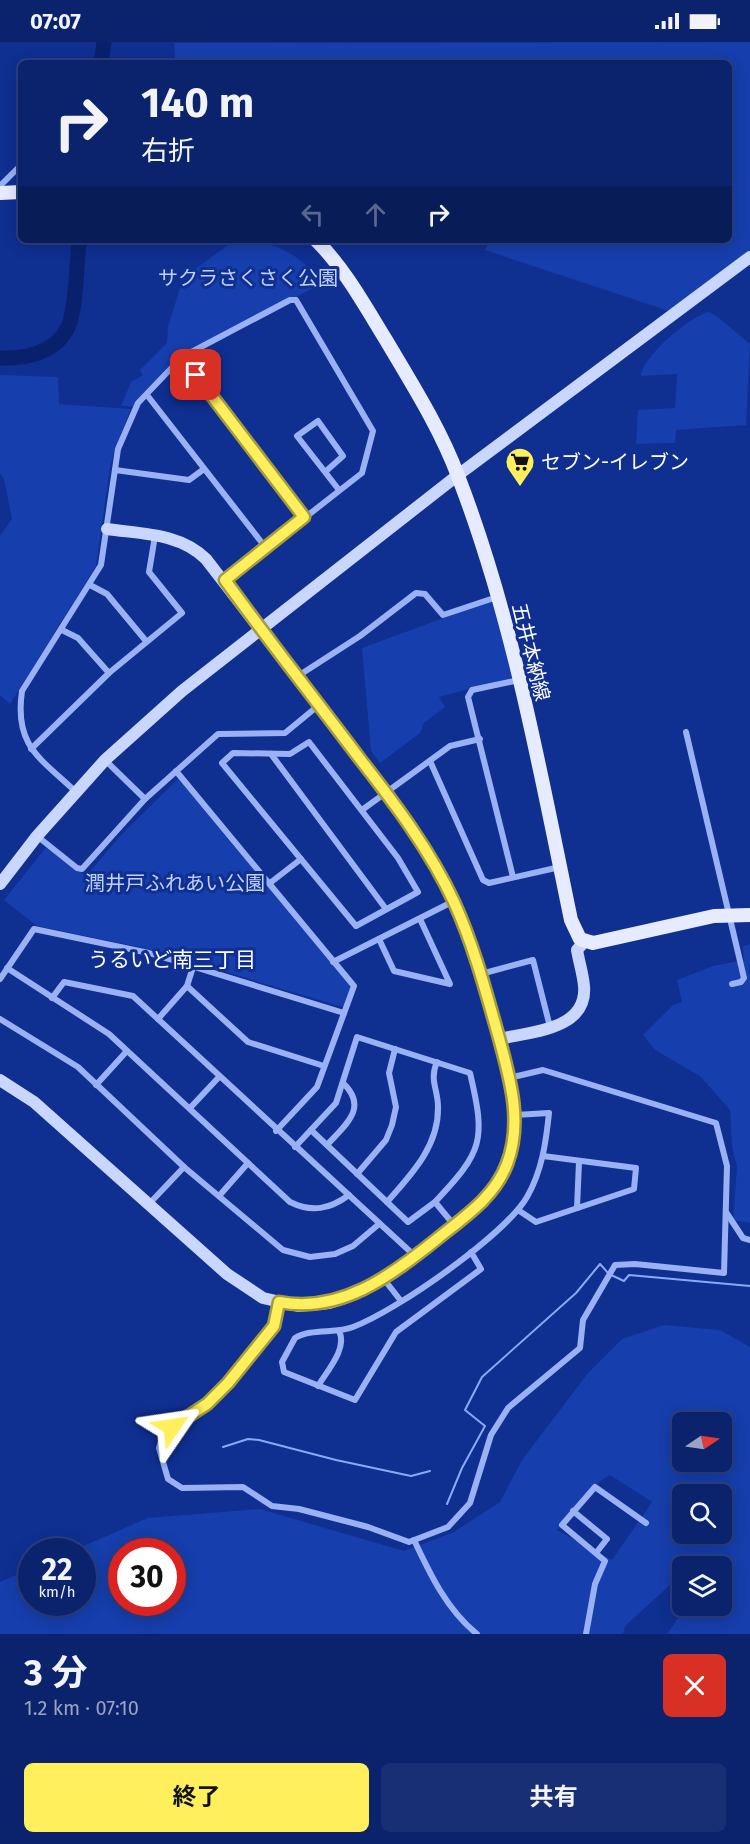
<!DOCTYPE html>
<html lang="ja">
<meta charset="utf-8">
<style>
body{margin:0;font-family:"Fira Sans","Noto Sans JP",sans-serif;background:#192f75;color:#f1f3f6;height:100vh;display:flex;flex-direction:column;font-size:22px;white-space:nowrap}
*{box-sizing:border-box;margin:0}
p{font-size:20px;color:#9aa4c2}
.icon{flex:none;width:33px;height:33px;fill:none;stroke:currentColor;stroke-width:2;stroke-linecap:round;stroke-linejoin:round}
.map{position:relative;height:1592px;overflow:hidden}
.drawer{display:flex;flex-direction:column;background:#0b236d;flex:1}
.drawer>*{flex:none}
.banner{position:absolute;left:18px;top:18px;width:714px;height:183px;border-radius:9px;box-shadow:0 3px 15px #0003,0 0 0 2px #2b4080;background:#0b236d;color:#f1f3f6;overflow:hidden}
.needle{width:39px;rotate:77deg}
.buttons{position:absolute;left:672px;top:1370px;display:grid;gap:12px}
.buttons a{display:grid;place-items:center;width:60px;height:60px;border-radius:9px;background:#0b236d;box-shadow:0 3px 15px #0003,0 0 0 2px #2b4080;font-size:30px}
.speed{position:absolute;left:18px;top:1496px;display:flex;gap:12px;font-size:30px;font-weight:700;text-align:center}
.speed>*{display:grid;place-content:center;width:78px;height:78px;border-radius:50%;background:#0b236d;box-shadow:0 3px 15px #0003,0 0 0 2px #2b4080;line-height:1}
.speed small{font-size:15px;font-weight:400}
.speed .limit{border:9px solid #d22;background:#fff;color:#111}
.pin{position:absolute;display:grid;place-items:center;width:51px;height:51px;color:#fff;margin:-26px;border-radius:12px;box-shadow:0 3px 9px #0006}
.me{position:absolute;width:66px;margin:-33px;rotate:58deg;stroke-linejoin:round;filter:drop-shadow(0 0 4px #0008)}
.turn{display:flex;align-items:center;gap:21px;height:126px;padding:0 24px;font-size:27px}
.turn .icon{width:78px;height:78px;stroke-width:2.5}
.turn b{display:block;font-size:42px;line-height:51px}
.lanes{display:flex;align-items:center;height:57px;padding:0 24px;background:#0003;justify-content:center;gap:30px;direction:ltr}
.lanes .off{opacity:.35}
.round{display:grid;place-items:center;flex:none;width:63px;height:63px;border-radius:9px;background:#192f75}
.summary{display:flex;align-items:center;justify-content:space-between;height:102px;padding:0 24px}
h1{font-size:36px;font-weight:700;line-height:45px}
.button{display:flex;gap:12px;margin-top:auto;padding:12px 24px}
.button a{flex:1;height:69px;border-radius:9px;background:#ffef5c;color:#111;font-size:24px;font-weight:700;line-height:69px;text-align:center}
.button a+a{background:#192f75;color:#f1f3f6}
.status{display:flex;justify-content:space-between;align-items:center;height:42px;padding:0 30px;background:#0b236d;direction:ltr}
.status svg{height:16px;fill:currentColor}
.map>svg:first-child{display:block}
.green{fill:#163eac;fill-rule:evenodd}
.lines{fill:none;stroke-linecap:round;stroke-linejoin:round}
.stream{stroke:#8ba9f7;stroke-width:2}
.river{stroke:#09216d;stroke-width:15}
.street{stroke:#9ab1f4;stroke-width:6}
.secondary{stroke:#c9d6fd;stroke-width:12}
.primary{stroke:#e6ebff;stroke-width:14}
.route-casing{stroke:#a69b3c;stroke-width:15}
.route{stroke:#ffef5c;stroke-width:10}
.labels{text-anchor:middle;stroke-width:6;stroke-linejoin:round;paint-order:stroke}
.park-label{font-size:20px;fill:#c1d1fe;stroke:#0f2f91}
.poi-label{font-size:20px;fill:#fff;stroke:#0f2f91;text-anchor:start}
.street-label{font-size:20px;fill:#fff;stroke:#0f2f91}
.neighbourhood-label{font-size:21px;fill:#fff;stroke:#0f2f91}
</style>
<div class="status"><b>07:07</b><svg viewBox="0 0 49 12"><path d="M0 12V9h3v3zM5 12V6h3v6zM10 12V3h3v9zM15 12V0h3v12zM26 1h20v11H26zM47 4h2v5h-2z"/></svg></div>
<div class="map">
<svg width="750" height="1592" viewBox="0 0 750 1592">
<rect width="100%" height="100%" fill="#0f2f91"/>
<!-- green -->
<g class="green">
<polygon points="750,0 750,210 672,270 485,208 490,198 729,198 729,21 175,21 174,1"/>
<path d="M 235,198 C 275,198 298,211 323,241 L 188,311 L 138,365 L 121,364 L 131,340 L 143,333 L 140,328 L 167,301 L 168,285 L 183,236 Z"/>
<path d="M 709,270 L 719,276 L 750,302 L 746,383 L 676,388 L 675,401 L 636,402 L 638,368 L 675,366 L 677,332 L 641,334 C 642,315 690,274 709,270 Z"/>
<polygon points="0,333 58,335 59,362 131,367 116,404 110,425 96,524 10,662 0,653 0,494 12,477 4,437 0,431"/>
<polygon points="492,558 514,632 511,636 439,655 445,665 424,681 420,691 380,721 371,709 362,606"/>
<polygon points="178,737 182,737 355,944 346,966 149,907 37,884 4,858 48,803 86,834 123,791"/>
<polygon points="750,902 750,1181 733,1178 737,1125 732,1104 730,1068 700,1034 655,1008 643,993 673,963 682,960 677,938 713,924 744,918 743,904"/>
<path d="M 664,1283 L 720,1288 L 750,1305 L 750,1592 L 667,1592 L 687,1563 L 722,1563 L 722,1524 L 682,1524 L 682,1532 L 625,1584 L 623,1592 L 0,1592 L 0,1540 L 31,1527 L 32,1560 L 82,1560 L 82,1509 L 72,1509 L 148,1476 L 260,1467 L 404,1509 L 454,1490 L 500,1460 L 522,1418 L 588,1331 L 622,1297 ZM 682,1380 L 722,1380 L 722,1419 L 682,1419 ZM 610,1433 L 652,1460 L 612,1518 L 557,1488 L 599,1440 ZM 682,1452 L 722,1452 L 722,1491 L 682,1491 ZM 122,1509 L 172,1509 L 172,1560 L 122,1560 Z"/>
</g>
<g class="lines">
<!-- stream -->
<g class="stream">
<polyline points="223,1405 248,1397 259,1398 336,1418 411,1434 430,1429"/>
<polyline points="447,1462 462,1426 485,1384 465,1368 482,1335 576,1251 600,1222 609,1232 624,1239 629,1233 750,1244"/>
</g>
<!-- river -->
<g class="river">
<polyline points="101,21 104,0"/>
<path d="M 0,316 C 25,317 56,311 68,285 C 76,269 77,219 79,198"/>
</g>
<!-- street -->
<g class="street">
<polyline points="0,144 21,123"/>
<polyline points="182,315 305,475"/>
<polyline points="147,353 266,506"/>
<polyline points="115,428 189,438 204,427"/>
<polyline points="325,430 343,414 318,379 297,394 339,448"/>
<polyline points="90,543 107,552 146,599"/>
<polyline points="62,588 78,596 109,631"/>
<polyline points="298,634 360,594 416,551 425,552 443,573 497,555"/>
<polyline points="686,690 744,936 741,940 732,942"/>
<polygon points="309,700 398,816 418,850 356,884 222,721 233,711 290,712"/>
<polyline points="31,707 109,631 182,571 149,530 155,494"/>
<polyline points="271,712 386,867"/>
<polyline points="105,718 145,757"/>
<polyline points="430,719 483,838 489,841 560,825"/>
<polyline points="176,729 354,944 317,1045 276,1089"/>
<path d="M 76,750 C 40,716 14,704 22,649 L 101,523 L 118,407 L 138,361 L 182,315 L 290,258 L 296,258 L 373,389 L 362,431 L 225,538"/>
<polyline points="362,768 450,704 480,697"/>
<polyline points="37,794 77,826 82,827 145,757 218,692 285,691 319,663"/>
<polyline points="513,835 468,655 472,648 519,638"/>
<polyline points="270,841 301,817"/>
<polyline points="379,897 394,929 450,942 420,877"/>
<polyline points="333,920 454,859"/>
<path d="M 7,926 L 109,992 L 290,1160 C 312,1171 330,1167 349,1153"/>
<polyline points="481,932 533,918 550,985"/>
<polyline points="0,937 34,887 149,911 344,971"/>
<polyline points="187,944 248,1000 324,1024"/>
<polyline points="52,956 64,940 133,954 415,1214"/>
<polyline points="0,977 78,1025 184,1125 283,1208 310,1215 335,1212 353,1204 379,1182"/>
<polyline points="158,977 187,944 193,925"/>
<polyline points="96,1043 126,1010"/>
<polyline points="190,1066 219,1035"/>
<polyline points="311,1088 408,1180 435,1160"/>
<path d="M 327,1103 C 345,1083 369,1066 343,1041"/>
<path d="M 295,1105 L 336,1061 L 357,995 L 470,1031 C 486,1099 483,1109 435,1160 L 454,1183"/>
<polyline points="357,1132 386,1098 392,1083 396,1065 389,1031 395,1007"/>
<polyline points="219,1154 248,1121"/>
<path d="M 387,1160 C 411,1133 439,1104 438,1065 C 438,1047 429,1038 437,1020"/>
<polyline points="149,1162 184,1125"/>
<polyline points="577,1166 579,1120"/>
<polyline points="518,1168 536,1180 634,1147 636,1126 543,1114"/>
<polyline points="726,1170 743,1196 750,1198"/>
<path d="M 471,1210 L 481,1227 L 396,1290 L 355,1358 L 284,1330 L 282,1320 L 295,1296 C 311,1286 336,1292 353,1285 C 396,1269 505,1193 527,1155 C 542,1129 546,1100 549,1071 L 515,1073"/>
<polyline points="383,1236 401,1259"/>
<polyline points="279,1260 274,1284 228,1341 206,1362 163,1392 159,1406 168,1437 182,1446 243,1445 272,1464 299,1467 368,1485 409,1500 448,1485 470,1461 491,1393 508,1366 580,1306 583,1278 615,1223 635,1222 724,1231 727,1124 716,1081 543,1028 509,1036"/>
<path d="M 318,1344 C 327,1329 348,1306 339,1289"/>
<polyline points="573,1469 607,1497 596,1511"/>
<path d="M 414,1498 C 430,1532 447,1568 477,1592"/>
<polyline points="586,1592 595,1542 605,1519 562,1483 595,1445 646,1481"/>
</g>
<!-- secondary -->
<g class="secondary">
<polyline points="0,842 37,794 105,718 182,649 458,433 750,215"/>
<path d="M 499,997 C 530,990 588,988 584,944 C 583,932 579,920 577,908 L 584,900"/>
<path d="M 0,1038 L 34,1060 L 227,1232 L 263,1256 L 298,1264 L 329,1261 L 345,1256 L 383,1236 L 415,1215 L 483,1160 L 501,1134 L 512,1105 L 515,1073 L 509,1036 L 481,932 L 454,859 L 419,796 L 386,751 L 206,517 C 180,491 142,492 107,487"/>
</g>
<!-- primary -->
<g class="primary">
<polyline points="0,151 21,150"/>
<path d="M 316,198 C 345,227 365,264 386,298 C 412,342 440,386 458,434 C 513,576 540,729 571,878 L 580,897 L 593,901 L 714,874 L 750,873"/>
</g>
</g>
<g class="lines">
<!-- route casing -->
<g class="route-casing">
<path id="route" d="M 172,1385 L 207,1362 L 228,1341 L 274,1284 L 279,1260 C 340,1272 391,1234 437,1197 C 464,1175 494,1156 507,1122 C 523,1080 510,1037 499,996 C 486,950 474,904 454,860 C 430,808 395,762 360,717 C 315,657 269,599 225,538 L 304,475 L 196,333"/>
</g>
<!-- route -->
<use href="#route" class="route"/>
</g>
<!-- icons -->
<defs>
<g id="supermarket-pin" transform="scale(1.5)"><path d="M0 17L-7.5 6A9.5 9.5 0 1 1 7.5 6Z" fill="#ffef5c" stroke="#0f2f91"/><path d="M-6-5.5h2.5l.6 2H6L4.5 2H-2.5L-4.4-4H-6ZM-1.5 3.2a1.3 1.3 0 1 0 .1 0ZM3 3.2a1.3 1.3 0 1 0 .1 0Z" fill="#111"/></g>
</defs>
<g fill-rule="evenodd">
<use href="#supermarket-pin" x="520" y="420"/>
</g>
<g class="labels">
<!-- park labels -->
<g class="park-label">
<text x="248" y="243">サクラさくさく公園</text>
<text x="175" y="848">潤井戸ふれあい公園</text>
</g>
<!-- poi labels -->
<g class="poi-label">
<text x="541" y="427">セブン-イレブン</text>
</g>
<!-- street labels -->
<g class="street-label">
<text transform="translate(531 610) rotate(76)" y="7">五井本納線</text>
</g>
<!-- neighbourhood labels -->
<g class="neighbourhood-label">
<text x="172" y="925">うるいど南三丁目</text>
</g>
</g>
</svg>
<div class="buttons">
<a><svg class="needle" viewBox="-14 -14 28 28"><path d="M0-13l5 13h-10z" fill="#e53935"/><path d="M0 13l5-13h-10z" fill="#9aa4c2"/></svg></a>
<a><svg class="icon" aria-label="search" viewBox="0 0 24 24"><circle cx="10" cy="10" r="6"/><path d="M15 15l6 6"/></svg></a>
<a><svg class="icon" aria-label="layers" viewBox="0 0 24 24"><path d="M12 4l9 5-9 5-9-5zM3 14l9 5 9-5"/></svg></a>
</div>
<div class="speed"><div>22<small>km/h</small></div><div class="limit">30</div></div>
<div class="pin" style="left:196px;top:333px;background:#d93025"><svg class="icon" aria-label="arrive" viewBox="0 0 24 24"><path d="M6 21V4h12l-3 4 3 4H6"/></svg></div>
<svg class="me" style="left:172px;top:1385px" viewBox="-20 -20 40 40"><path d="M0-17L14 15 0 8-14 15z" fill="#ffef5c" stroke="#fff" stroke-width="4"/></svg>
<div class="banner">
<div class="turn"><svg class="icon" aria-label="right" viewBox="0 0 24 24"><path d="M7 20v-9h11M14 6l5 5-5 5"/></svg><div><b>140 m</b>右折</div></div>
<div class="lanes"><svg class="icon off" aria-label="left" viewBox="0 0 24 24"><path d="M17 20v-9H6M10 6l-5 5 5 5"/></svg><svg class="icon off" aria-label="ahead" viewBox="0 0 24 24"><path d="M12 20V5M6 11l6-6 6 6"/></svg><svg class="icon" aria-label="right" viewBox="0 0 24 24"><path d="M7 20v-9h11M14 6l5 5-5 5"/></svg></div>
</div>
</div>
<section class="drawer">
<div class="summary"><div><h1>3 分</h1><p>1.2 km · 07:10</p></div><a class="round" style="background:#d93025;color:#fff"><svg class="icon" aria-label="close" viewBox="0 0 24 24"><path d="M6 6l12 12M18 6L6 18"/></svg></a></div>
<div class="button"><a>終了</a><a>共有</a></div>
</section>
